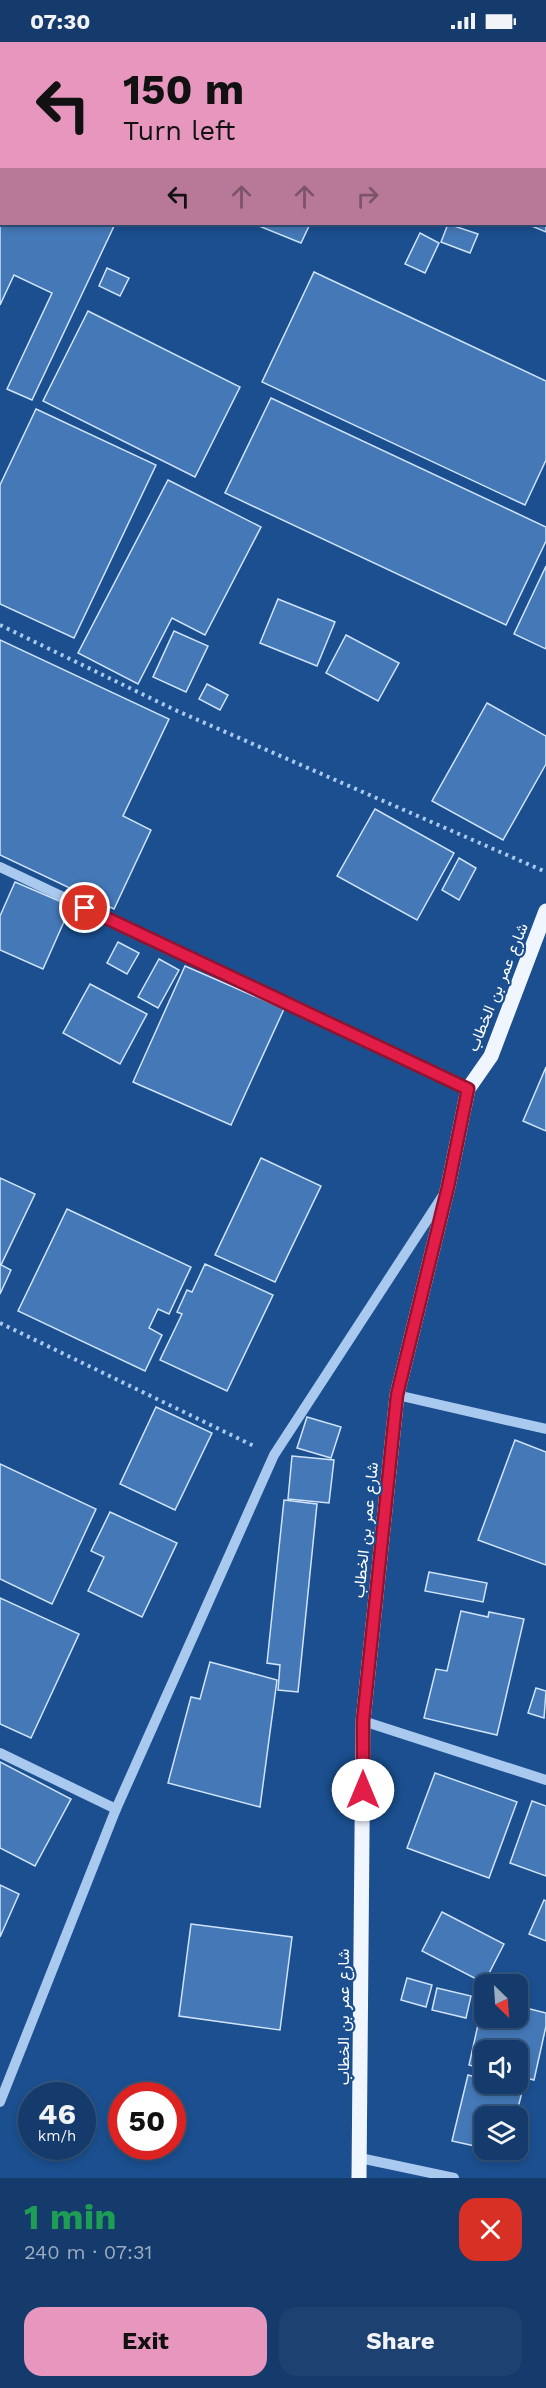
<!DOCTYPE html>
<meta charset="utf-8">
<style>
body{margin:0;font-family:"Work Sans",Vazirmatn,sans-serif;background:#1d4271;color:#f1f3f6;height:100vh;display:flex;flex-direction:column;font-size:22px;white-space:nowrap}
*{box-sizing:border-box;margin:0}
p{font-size:20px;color:#9dadc1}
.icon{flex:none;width:33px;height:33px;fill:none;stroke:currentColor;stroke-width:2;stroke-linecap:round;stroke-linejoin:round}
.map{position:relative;height:2136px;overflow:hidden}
.details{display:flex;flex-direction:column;background:#143b6b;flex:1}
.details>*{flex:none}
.banner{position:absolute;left:0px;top:0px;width:546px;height:183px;box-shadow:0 3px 9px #0003,0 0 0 2px #33557e;background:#e797bd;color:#111;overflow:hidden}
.needle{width:39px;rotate:155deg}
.tools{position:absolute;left:474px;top:1932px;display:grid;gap:12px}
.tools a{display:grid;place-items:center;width:54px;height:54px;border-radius:12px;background:#143b6b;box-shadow:0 3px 9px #0003,0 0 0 2px #33557e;font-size:30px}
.speed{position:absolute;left:18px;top:2040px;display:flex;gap:12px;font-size:30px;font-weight:700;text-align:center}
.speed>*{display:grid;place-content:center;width:78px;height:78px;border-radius:50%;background:#143b6b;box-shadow:0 3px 9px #0003,0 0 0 2px #33557e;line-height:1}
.speed small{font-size:15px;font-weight:400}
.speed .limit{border:9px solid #d22;background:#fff;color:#111}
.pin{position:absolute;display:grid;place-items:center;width:51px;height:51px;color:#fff;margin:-26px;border:3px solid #fff;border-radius:50%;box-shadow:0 2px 6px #0007}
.me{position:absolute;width:66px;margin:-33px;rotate:0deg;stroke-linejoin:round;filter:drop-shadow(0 0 4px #0008)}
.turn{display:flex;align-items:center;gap:21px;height:126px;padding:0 24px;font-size:27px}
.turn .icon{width:78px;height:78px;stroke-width:2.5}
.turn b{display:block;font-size:42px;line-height:51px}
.lanes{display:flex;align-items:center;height:57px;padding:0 24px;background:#0003;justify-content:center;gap:30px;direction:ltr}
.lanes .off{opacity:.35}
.round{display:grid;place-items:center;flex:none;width:63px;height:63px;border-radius:18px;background:#1d4271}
.overview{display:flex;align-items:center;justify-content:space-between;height:102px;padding:0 24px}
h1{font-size:36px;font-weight:700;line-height:45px;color:#1e9e55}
.action{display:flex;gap:12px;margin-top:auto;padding:12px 24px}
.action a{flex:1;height:69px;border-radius:18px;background:#e797bd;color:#111;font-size:24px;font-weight:700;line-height:69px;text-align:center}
.action a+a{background:#1d4271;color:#f1f3f6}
.status{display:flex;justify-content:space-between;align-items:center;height:42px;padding:0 30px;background:#143b6b;direction:ltr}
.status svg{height:16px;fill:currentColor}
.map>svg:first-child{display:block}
.building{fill:#4478b7;stroke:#cfe3fa;stroke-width:1.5}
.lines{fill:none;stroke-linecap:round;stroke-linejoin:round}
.path{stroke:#a9c9ee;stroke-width:4;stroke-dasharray:3 4.5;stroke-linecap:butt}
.minor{stroke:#a9c9ee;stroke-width:10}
.major{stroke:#f0f6ff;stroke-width:15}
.route-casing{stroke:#92132f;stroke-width:15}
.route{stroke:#e11d48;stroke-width:10}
.labels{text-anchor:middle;stroke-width:4.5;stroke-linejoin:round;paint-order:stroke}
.street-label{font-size:16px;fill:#fff;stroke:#1b4f8f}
</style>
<div class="status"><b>07:30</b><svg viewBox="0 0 49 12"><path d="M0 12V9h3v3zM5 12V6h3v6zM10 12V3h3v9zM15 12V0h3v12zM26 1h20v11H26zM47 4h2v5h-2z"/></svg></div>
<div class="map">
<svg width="546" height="2136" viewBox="0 0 546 2136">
<rect width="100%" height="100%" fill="#1b4f8f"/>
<!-- building -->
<g class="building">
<polygon points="0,0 35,0 2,2 0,25"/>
<polygon points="93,0 238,0 237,2"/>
<polygon points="249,0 378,0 381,2 249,2"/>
<polygon points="414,0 546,0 546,56 544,2"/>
<polygon points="544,74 546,74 546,190 527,182 544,182"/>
<polygon points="0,91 2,182 115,182 32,358 7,347 52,251 14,233 0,263"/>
<polygon points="254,182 310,182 301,201"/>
<polygon points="448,182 478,192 470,211 441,200"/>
<polygon points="420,191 439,201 425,231 405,222"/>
<polygon points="107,226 129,236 120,254 99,244"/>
<polygon points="314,230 546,339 546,418 525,463 262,340"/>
<polygon points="88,269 240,345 195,435 43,359"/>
<polygon points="271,356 546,485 546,499 506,583 225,451"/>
<polygon points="36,367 156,423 74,596 0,562 0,443"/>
<polygon points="168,438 261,485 205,593 172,576 138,642 78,611"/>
<polygon points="546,524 546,607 514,592"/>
<polygon points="278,557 335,580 317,624 260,601"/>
<polygon points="174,589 208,604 186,650 153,635"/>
<polygon points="346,593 399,621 378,659 326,631"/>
<polygon points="0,598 169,677 123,774 151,788 114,867 0,813"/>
<polygon points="207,642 228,653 220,668 199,657"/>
<polygon points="487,661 546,694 546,722 503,798 432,759"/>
<polygon points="375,767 454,811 417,878 337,834"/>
<polygon points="459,816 476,826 459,858 442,848"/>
<polygon points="15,840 71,864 43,927 0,908 0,874"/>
<polygon points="118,900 139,911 127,932 107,921"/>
<polygon points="159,917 179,928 158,966 138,955"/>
<polygon points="185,924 284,967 231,1083 133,1040"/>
<polygon points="90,942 147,972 120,1022 63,991"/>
<polygon points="546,1025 546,1089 523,1079"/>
<polygon points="261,1116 321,1144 275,1240 215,1213"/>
<polygon points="0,1136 35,1152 1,1223 11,1228 0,1252"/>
<polygon points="67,1167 191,1225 169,1272 158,1267 149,1286 162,1293 145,1329 18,1269"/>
<polygon points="205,1222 273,1253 227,1349 160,1318 182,1272 177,1270 187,1248 192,1250"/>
<polygon points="156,1365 212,1391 175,1468 120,1442"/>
<polygon points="307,1375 341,1385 331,1416 297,1406"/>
<polygon points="515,1398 546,1410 546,1523 478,1498"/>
<polygon points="292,1414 334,1418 329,1461 288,1457"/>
<polygon points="0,1422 96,1467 52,1562 0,1537"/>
<polygon points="284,1458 317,1462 298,1650 278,1648 280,1623 267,1621"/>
<polygon points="110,1470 177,1501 142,1575 88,1549 104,1515 91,1509"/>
<polygon points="429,1530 487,1541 483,1560 425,1549"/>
<polygon points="0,1556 79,1592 31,1696 0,1682"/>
<polygon points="461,1569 488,1575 489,1570 524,1577 497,1693 424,1676 436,1627 447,1629"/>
<polygon points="210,1620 277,1638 260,1765 168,1741 191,1655 200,1657"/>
<polygon points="536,1646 546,1649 544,1676 528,1671"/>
<polygon points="0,1720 71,1757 35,1824 0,1806"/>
<polygon points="435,1731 517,1760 489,1836 407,1806"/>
<polygon points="532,1759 546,1764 546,1834 510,1821"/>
<polygon points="0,1843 19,1852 0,1895"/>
<polygon points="544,1858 546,1859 546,1899 529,1892"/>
<polygon points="442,1870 504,1902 484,1941 422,1909"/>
<polygon points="191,1882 292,1895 280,1988 179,1974"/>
<polygon points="407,1936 432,1943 426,1965 401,1958"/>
<polygon points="437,1946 471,1954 466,1976 432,1968"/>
<polygon points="484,1956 484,1976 518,1976 518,1964 546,1971 546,1984 534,2038 518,2034 518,2008 484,2008 484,2027 469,2023"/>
<polygon points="468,2033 484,2037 484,2042 505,2042 523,2046 516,2074 494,2072 493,2074 484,2074 484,2094 478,2092 475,2104 452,2099"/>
</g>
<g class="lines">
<!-- path -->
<g class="path">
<polyline points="0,583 175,668 546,830"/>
<polyline points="0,1281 254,1404"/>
</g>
<!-- minor -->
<g class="minor">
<polyline points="0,825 468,1047"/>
<polyline points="397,1353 546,1387"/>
<polyline points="363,1679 546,1738"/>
<polyline points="0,1711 116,1767"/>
<polyline points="0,2060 116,1767 274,1413 442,1155"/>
<polyline points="360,2116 454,2136"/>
</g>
<!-- major -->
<polyline class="major" points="359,2136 363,1679 397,1353 448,1145 468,1047 491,1014 546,869"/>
</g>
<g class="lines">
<!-- route casing -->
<g class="route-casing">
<polyline id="route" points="85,866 468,1047 448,1145 397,1353 363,1679 363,1748"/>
</g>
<!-- route -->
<use href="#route" class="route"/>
</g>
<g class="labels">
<!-- street labels -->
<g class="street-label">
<text transform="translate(497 945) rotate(-68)" y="6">شارع عمر بن الخطاب</text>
<text transform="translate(365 1488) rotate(-84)" y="6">شارع عمر بن الخطاب</text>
<text transform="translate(343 1975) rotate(-90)" y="6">شارع عمر بن الخطاب</text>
</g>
</g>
</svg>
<div class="tools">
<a><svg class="needle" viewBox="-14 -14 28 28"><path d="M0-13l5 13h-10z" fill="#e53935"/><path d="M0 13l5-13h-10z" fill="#9dadc1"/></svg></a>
<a><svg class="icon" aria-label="sound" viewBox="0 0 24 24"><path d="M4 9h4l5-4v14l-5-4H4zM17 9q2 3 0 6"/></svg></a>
<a><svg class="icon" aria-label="layers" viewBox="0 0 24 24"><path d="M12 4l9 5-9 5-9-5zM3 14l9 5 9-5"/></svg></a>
</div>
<div class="speed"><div>46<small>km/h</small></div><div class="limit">50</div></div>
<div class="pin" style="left:85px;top:866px;background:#d93025"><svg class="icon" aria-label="arrive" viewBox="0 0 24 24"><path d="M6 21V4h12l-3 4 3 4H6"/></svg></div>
<svg class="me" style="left:363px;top:1748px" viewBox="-20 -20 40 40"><circle r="19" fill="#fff"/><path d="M0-13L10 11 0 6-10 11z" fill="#e11d48"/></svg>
<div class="banner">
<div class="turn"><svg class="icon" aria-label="left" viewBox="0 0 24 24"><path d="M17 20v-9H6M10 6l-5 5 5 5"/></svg><div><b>150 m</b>Turn left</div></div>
<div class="lanes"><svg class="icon" aria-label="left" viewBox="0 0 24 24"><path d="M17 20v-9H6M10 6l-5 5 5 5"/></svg><svg class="icon off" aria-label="ahead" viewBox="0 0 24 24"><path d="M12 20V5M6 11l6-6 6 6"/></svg><svg class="icon off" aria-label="ahead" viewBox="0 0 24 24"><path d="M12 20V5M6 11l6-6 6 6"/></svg><svg class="icon off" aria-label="right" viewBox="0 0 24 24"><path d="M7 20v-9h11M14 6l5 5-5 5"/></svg></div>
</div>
</div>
<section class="details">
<div class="overview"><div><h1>1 min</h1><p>240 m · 07:31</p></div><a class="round" style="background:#d93025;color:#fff"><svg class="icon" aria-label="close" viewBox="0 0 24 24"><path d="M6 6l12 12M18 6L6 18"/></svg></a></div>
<div class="action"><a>Exit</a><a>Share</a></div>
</section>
